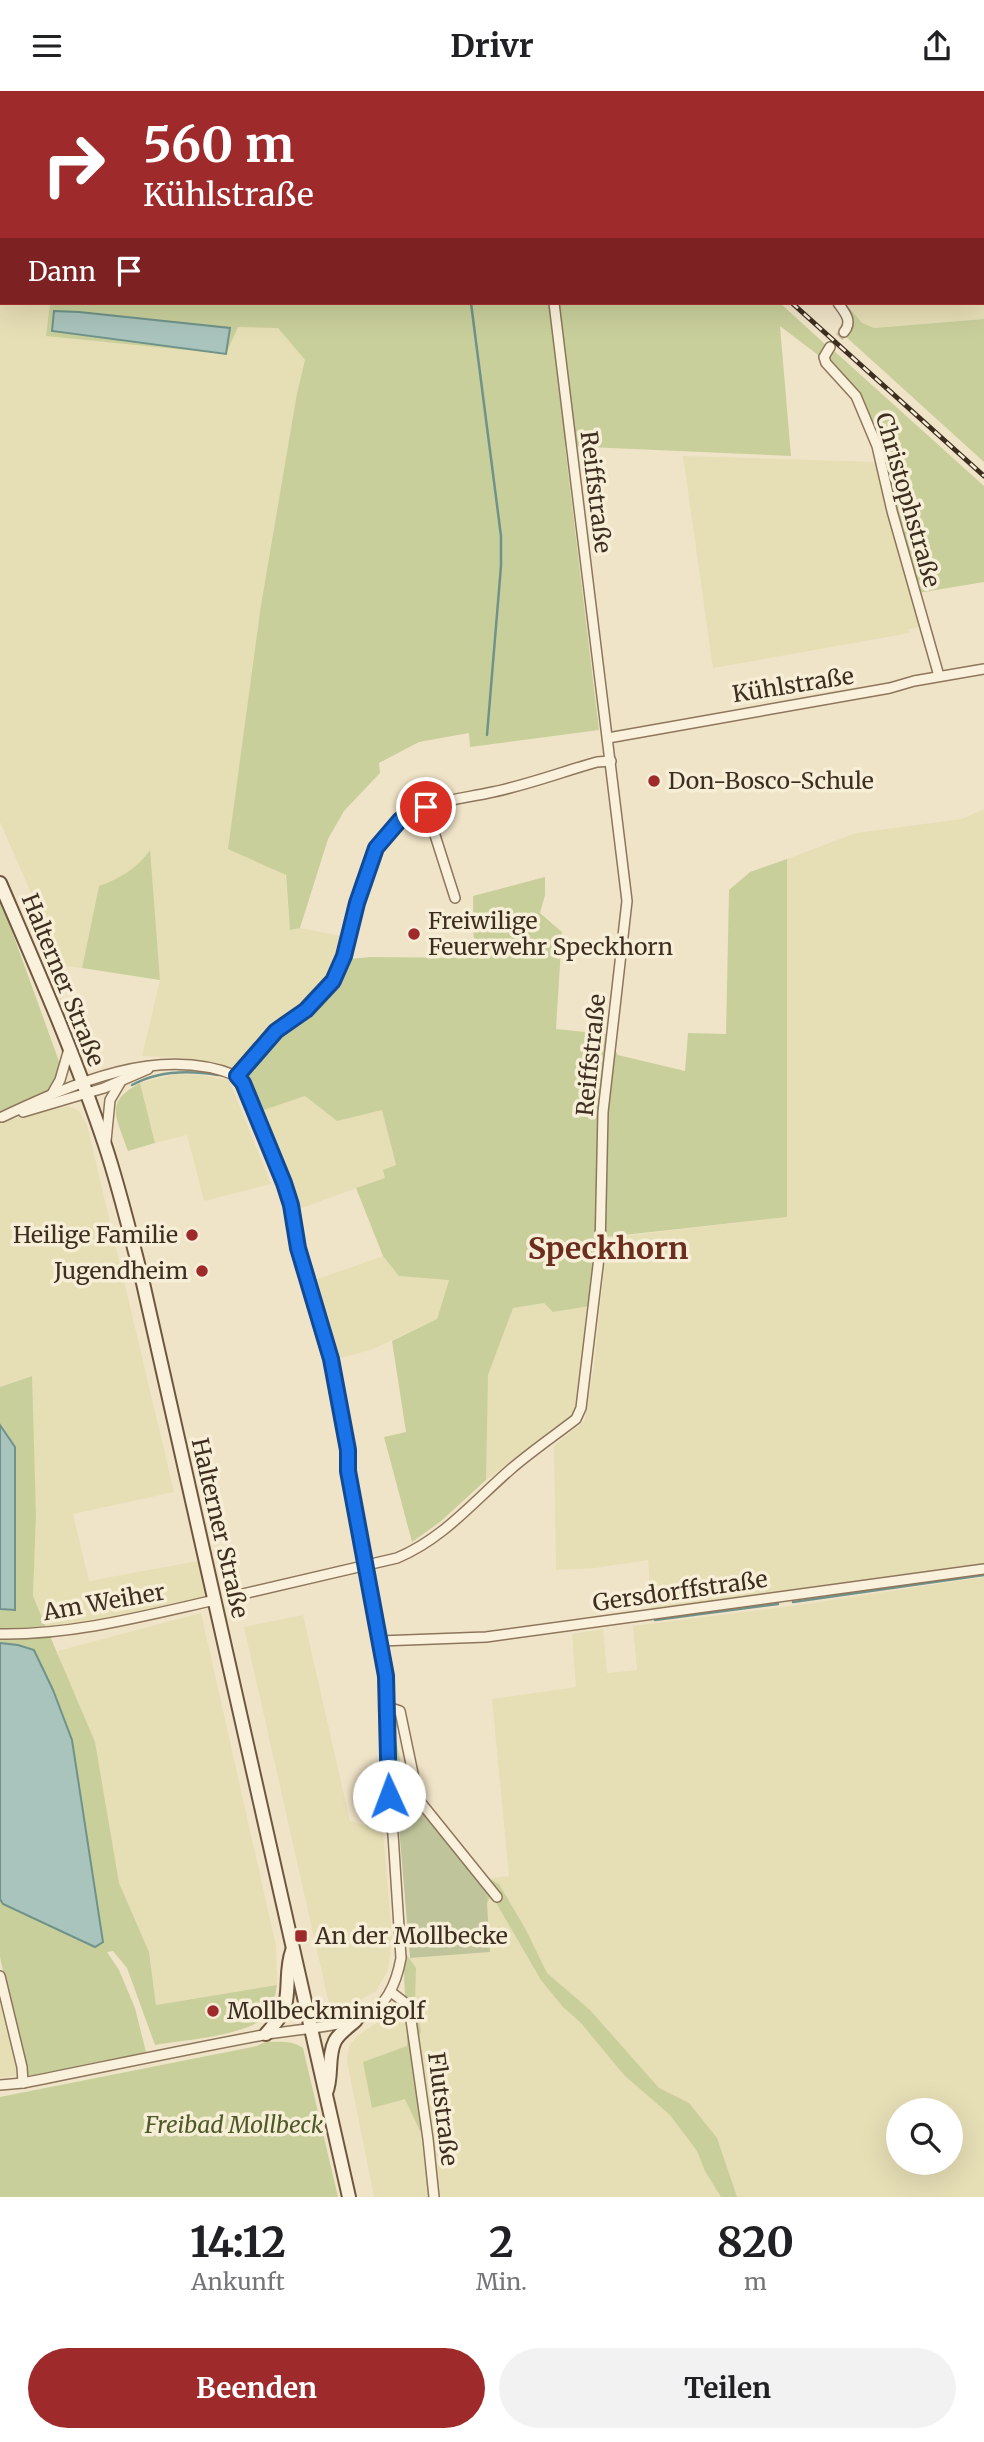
<!DOCTYPE html>
<html lang="de">
<meta charset="utf-8">
<style>
body{margin:0;font-family:Merriweather,serif;background:#f2f2f2;color:#202124;height:100vh;display:flex;flex-direction:column;font-size:26px;white-space:nowrap}
*{box-sizing:border-box;margin:0}
p{font-size:23px;color:#757577}
.icon{flex:none;width:38px;height:38px;fill:none;stroke:currentColor;stroke-width:2;stroke-linecap:round;stroke-linejoin:round}
.map{position:relative;height:2106px;overflow:hidden}
.details{display:flex;flex-direction:column;background:#fff;flex:1}
.details>*{flex:none}
.hud{position:absolute;left:0px;top:0px;width:985px;height:214px;box-shadow:0 7px 28px #0002;background:#9e2a2b;color:#fff;overflow:hidden}
.fabs{position:absolute;left:886px;top:2007px;display:grid;gap:14px}
.fabs a{display:grid;place-items:center;width:77px;height:77px;border-radius:50%;background:#fff;box-shadow:0 7px 28px #0002;font-size:35px}
.pin{position:absolute;display:grid;place-items:center;width:60px;height:60px;color:#fff;margin:-30px;border:4px solid #fff;border-radius:50%;box-shadow:0 2px 7px #0007}
.me{position:absolute;width:77px;margin:-38px;rotate:358deg;stroke-linejoin:round;filter:drop-shadow(0 0 5px #0008)}
.turn{display:flex;align-items:center;gap:24px;height:147px;padding:0 28px;font-size:32px}
.turn .icon{width:91px;height:91px;stroke-width:2.5}
.turn b{display:block;font-size:49px;line-height:60px}
.then{display:flex;align-items:center;height:66px;padding:0 28px;background:#0003;gap:14px;font-size:26px}
.eta{display:flex;justify-content:space-evenly;align-items:center;height:119px;text-align:center}
.eta b{font-size:42px;font-weight:700;line-height:49px}
.primary-button{display:flex;gap:14px;margin-top:auto;padding:14px 28px}
.primary-button a{flex:1;height:80px;border-radius:42px;background:#9e2a2b;color:#fff;font-size:28px;font-weight:700;line-height:80px;text-align:center}
.primary-button a+a{background:#f2f2f2;color:#202124}
header{display:flex;justify-content:space-between;align-items:center;height:91px;padding:0 28px;background:#fff;font-size:32px;font-weight:700}
.map>svg:first-child{display:block}
.farmland{fill:#e6deb5;fill-rule:evenodd}
.green{fill:#c9cf9b}
.cemetery{fill:#bfc49a}
.water{fill:#a9c4bc;stroke:#6f938a;stroke-width:2}
.lines{fill:none;stroke-linecap:round;stroke-linejoin:round}
.stream{stroke:#6f938a;stroke-width:2.5}
.street-tunnel{stroke:#ccc0a6;stroke-width:9;stroke-dasharray:9 4.5;stroke-linecap:butt}
.street-casing{stroke:#8d765c;stroke-width:12}
.secondary-casing{stroke:#6f573f;stroke-width:16}
.street{stroke:#faf1dc;stroke-width:9}
.secondary{stroke:#faf1dc;stroke-width:12}
.rail-casing{stroke:#3d2e20;stroke-width:5}
.rail{stroke:#f7eed8;stroke-width:2.5;stroke-dasharray:8;stroke-linecap:butt}
.route-casing{stroke:#114b97;stroke-width:18}
.route{stroke:#1a73e8;stroke-width:12}
.poi-dot{fill:#9e2a2b;stroke:#f7eed8;stroke-width:2.5}
.labels{text-anchor:middle;stroke-width:7;stroke-linejoin:round;paint-order:stroke}
.street-label{font-size:23px;fill:#3d2e20;stroke:#f7eed8}
.poi-label{font-size:23px;fill:#3d2e20;stroke:#f7eed8;text-anchor:start}
.park-label{font-size:23px;font-style:italic;fill:#4d5a26;stroke:#f7eed8}
.district-label{font-size:30px;font-weight:bold;fill:#6b2e1e;stroke:#f7eed8}
</style>
<header><svg class="icon" aria-label="menu" viewBox="0 0 24 24"><path d="M4 6h16M4 12h16M4 18h16"/></svg>Drivr<svg class="icon" aria-label="share" viewBox="0 0 24 24"><path d="M12 15V3M7 8l5-5 5 5M5 13v7h14v-7"/></svg></header>
<div class="map">
<svg width="984" height="2106" viewBox="0 0 984 2106">
<rect width="100%" height="100%" fill="#f0e4c8"/>
<!-- farmland -->
<g class="farmland">
<polygon points="48,0 464,0 48,2"/>
<polygon points="984,20 984,228 874,237 862,232 845,212 984,212"/>
<polygon points="0,46 2,212 50,212 46,245 238,236 278,237 305,269 297,302 261,514 290,838 300,837 346,846 332,888 237,982 185,967 142,965 160,889 149,760 134,778 119,787 99,795 82,877 63,875 0,731"/>
<polygon points="683,365 877,371 922,536 909,538 910,542 713,577"/>
<polygon points="984,718 984,1474 654,1519 651,1516 648,1469 595,1477 556,1479 554,1355 585,1329 594,1274 607,1147 787,1126 787,768 856,742 962,728"/>
<polygon points="175,983 201,984 229,989 271,1093 204,1110 187,1044 155,1052 140,992"/>
<polygon points="305,1005 337,1030 382,1018 396,1075 385,1087 296,1119 258,1021"/>
<polygon points="68,1015 79,1020 87,1034 174,1401 73,1423 89,1490 198,1470 206,1506 74,1535 48,1539 33,1505 36,1424 31,1285 0,1296 0,1031"/>
<polygon points="383,1165 399,1185 449,1188 437,1228 371,1259 340,1267 315,1189"/>
<polygon points="544,1212 553,1221 590,1215 577,1315 573,1324 486,1389 487,1280 512,1217"/>
<path d="M 984,1486 L 984,2106 L 374,2106 L 347,1970 L 349,1955 L 358,1944 L 398,1918 L 412,1897 L 410,1867 L 490,1861 L 486,1796 L 491,1787 L 509,1785 L 492,1608 L 576,1596 L 572,1543 L 603,1538 L 607,1582 L 637,1579 L 633,1535 L 792,1515 ZM 898,2020 L 950,2020 L 950,2072 L 898,2072 Z"/>
<polygon points="201,1522 276,1855 277,1894 156,1914 149,1861 119,1792 58,1560"/>
<polygon points="303,1524 350,1730 364,1734 382,1728 392,1846 388,1879 376,1900 355,1912 330,1917 244,1536"/>
<polygon points="0,1909 19,1984 0,1987"/>
</g>
<!-- green -->
<g class="green">
<polygon points="50,212 780,212 826,254 822,267 780,235 791,365 565,355 599,639 470,656 469,642 419,651 379,672 380,682 344,720 328,748 300,837 290,839 286,784 228,758 261,514 297,302 305,269 278,237 238,236 226,263 46,245"/>
<polygon points="840,212 845,212 862,232 874,237 984,228 984,371 844,244 848,239"/>
<polygon points="832,258 984,395 984,491 918,502 883,366 857,305 827,271"/>
<path d="M 150,759 L 160,889 L 82,877 L 99,795 C 121,787 136,778 150,759 Z"/>
<polygon points="787,768 787,1126 597,1147 590,1215 553,1221 544,1212 513,1217 488,1284 486,1389 440,1431 412,1451 384,1346 406,1341 392,1250 437,1228 449,1189 399,1185 383,1165 356,1097 385,1087 383,1079 396,1074 382,1019 337,1030 305,1005 258,1021 245,987 246,981 283,939 327,906 338,893 350,868 370,866 474,867 473,805 545,786 545,804 540,822 562,841 556,938 606,943 618,964 685,980 688,942 726,943 729,799 750,781"/>
<path d="M 0,807 L 60,973 C 58,984 55,994 46,1002 L 0,1020 Z"/>
<path d="M 140,992 L 155,1052 L 128,1060 C 117,1026 103,1012 140,992 Z"/>
<path d="M 32,1285 L 36,1424 L 33,1505 L 95,1651 L 119,1792 L 149,1861 L 156,1914 L 277,1894 C 275,1905 274,1916 266,1925 C 247,1945 183,1949 155,1954 L 127,1877 L 113,1860 L 107,1861 L 119,1879 L 135,1917 L 146,1961 L 27,1988 L 0,1866 L 0,1296 Z"/>
<polygon points="392,1623 395,1623 398,1637 396,1636 394,1639 404,1689 409,1693 410,1697 406,1701 397,1700 393,1694"/>
<polygon points="468,1776 499,1793 525,1837 547,1882 590,1919 659,1997 689,2012 717,2047 737,2106 721,2106 705,2080 697,2060 670,2024 624,1984 581,1932 563,1916 541,1889 491,1803 481,1829"/>
<path d="M 404,1860 L 416,1877 L 415,1910 L 421,1940 L 415,1959 L 424,2038 L 420,2040 L 405,2008 L 372,2017 L 363,1971 L 407,1955 C 407,1923 403,1892 404,1860 Z"/>
<path d="M 265,1951 C 278,1951 292,1949 303,1957 L 338,2106 L 0,2106 L 0,2006 L 257,1955 Z"/>
</g>
<!-- cemetery -->
<polygon class="cemetery" points="418,1711 486,1796 490,1861 410,1867 397,1713"/>
<!-- water -->
<g class="water">
<polygon points="54,220 79,221 230,237 226,263 52,240"/>
<polygon points="0,1334 15,1356 15,1519 0,1518"/>
<polygon points="0,1552 18,1554 34,1559 53,1599 72,1649 103,1851 95,1856 3,1813 0,1808"/>
</g>
<g class="lines">
<!-- stream -->
<g class="stream">
<polyline points="0,5 2,6"/>
<polyline points="471,212 501,445 501,475 487,644"/>
<path d="M 132,994 C 159,979 189,979 218,984"/>
<polyline points="240,1001 258,1045"/>
<polyline points="262,1054 275,1088"/>
<polyline points="282,1105 287,1120"/>
<polyline points="793,1511 984,1484"/>
<polyline points="655,1529 778,1513"/>
</g>
<!-- street-tunnel -->
<polyline class="street-tunnel" points="830,256 844,241"/>
<!-- street casing -->
<g class="street-casing">
<g id="street">
<polyline points="514,0 515,2"/>
<polyline points="732,0 733,2"/>
<polyline points="971,0 974,2"/>
<path d="M 838,212 C 845,222 853,230 844,241"/>
<polyline points="830,256 824,266 826,272 856,305 877,355 892,420 939,585"/>
<polyline points="608,647 890,597 914,590 984,578"/>
<polyline points="426,716 455,807"/>
<polyline points="52,1003 60,989 69,958"/>
<polyline points="23,1021 104,997 148,978"/>
<path d="M 2,1026 C 73,993 159,953 237,985 L 277,940 L 306,919 L 333,890 L 344,865 L 357,812 L 376,757 C 382,746 391,735 401,728 C 426,711 459,708 488,702 C 525,695 561,681 597,671 L 611,670"/>
<polyline points="106,1050 110,1009 120,992"/>
<path d="M 234,1505 L 397,1467 C 443,1448 474,1410 511,1378 C 532,1360 554,1345 576,1328 L 581,1317 L 600,1158 L 603,1021 L 627,810 L 554,212"/>
<path d="M 0,1543 C 73,1544 144,1525 215,1509"/>
<polyline points="380,1550 486,1546 984,1478"/>
<polyline points="388,1616 400,1620 416,1697 414,1703"/>
<polyline points="414,1703 497,1806"/>
<polyline points="389,1705 402,1707 414,1703"/>
<polyline points="0,1885 22,1976 23,1992"/>
<polyline points="391,1901 409,1915 428,2048 434,2106"/>
<path d="M 0,1994 L 23,1992 C 103,1976 183,1959 263,1944 C 293,1938 341,1937 367,1924 C 389,1913 397,1889 401,1867 L 393,1743 L 389,1727 L 386,1585 L 348,1380 L 348,1359 L 334,1280 L 298,1157 L 296,1133 L 288,1102 L 243,992 L 237,985"/>
</g>
</g>
<!-- secondary casing -->
<g class="secondary-casing">
<g id="secondary">
<path d="M 0,792 C 37,878 75,964 105,1054 C 120,1099 131,1146 143,1192 L 349,2106"/>
<path d="M 266,1943 C 274,1934 284,1923 286,1910 C 289,1892 286,1877 292,1860"/>
<path d="M 326,2002 C 333,1986 327,1966 335,1950 C 339,1942 350,1935 356,1929"/>
</g>
</g>
<!-- street -->
<use href="#street" class="street"/>
<!-- secondary -->
<use href="#secondary" class="secondary"/>
<!-- rail casing -->
<g class="rail-casing">
<g id="rail">
<polyline points="565,0 567,2"/>
<polyline points="792,212 984,385"/>
</g>
</g>
<!-- rail -->
<use href="#rail" class="rail"/>
</g>
<g class="lines">
<!-- route casing -->
<g class="route-casing">
<polyline id="route" points="389,1705 386,1585 348,1380 348,1359 331,1268 298,1157 291,1114 284,1092 243,992 237,985 276,940 306,919 333,890 344,865 357,812 376,757 400,729 426,716"/>
</g>
<!-- route -->
<use href="#route" class="route"/>
</g>
<!-- markers -->
<g class="poi-dot">
<circle cx="654" cy="690" r="7"/>
<circle cx="414" cy="843" r="7"/>
<circle cx="192" cy="1144" r="7"/>
<circle cx="202" cy="1180" r="7"/>
<rect x="294" y="1838" width="14" height="14" rx="3.5"/>
<circle cx="213" cy="1920" r="7"/>
</g>
<g class="labels">
<!-- street labels -->
<g class="street-label">
<text transform="translate(596 401) rotate(83)" y="8">Reiffstraße</text>
<text transform="translate(908 409) rotate(74)" y="8">Christophstraße</text>
<text transform="translate(793 594) rotate(-9)" y="8">Kühlstraße</text>
<text transform="translate(63 889) rotate(68)" y="8">Halterner Straße</text>
<text transform="translate(591 964) rotate(-84)" y="8">Reiffstraße</text>
<text transform="translate(220 1437) rotate(77)" y="8">Halterner Straße</text>
<text transform="translate(680 1500) rotate(-8)" y="8">Gersdorffstraße</text>
<text transform="translate(104 1511) rotate(-10)" y="8">Am Weiher</text>
<text transform="translate(443 2018) rotate(83)" y="8">Flutstraße</text>
</g>
<!-- poi labels -->
<g class="poi-label">
<text x="668" y="698">Don-Bosco-Schule</text>
<text x="428" y="838">Freiwilige<tspan x="428" dy="26">Feuerwehr Speckhorn</tspan></text>
<text x="178" y="1152" text-anchor="end">Heilige Familie</text>
<text x="188" y="1188" text-anchor="end">Jugendheim</text>
<text x="315" y="1853">An der Mollbecke</text>
<text x="227" y="1928">Mollbeckminigolf</text>
</g>
<!-- park labels -->
<g class="park-label">
<text x="234" y="2042">Freibad Mollbeck</text>
</g>
<!-- district labels -->
<g class="district-label">
<text x="608" y="1168">Speckhorn</text>
</g>
</g>
</svg>
<div class="fabs">
<a><svg class="icon" aria-label="search" viewBox="0 0 24 24"><circle cx="10" cy="10" r="6"/><path d="M15 15l6 6"/></svg></a>
</div>
<div class="pin" style="left:426px;top:716px;background:#d93025"><svg class="icon" aria-label="arrive" viewBox="0 0 24 24"><path d="M6 21V4h12l-3 4 3 4H6"/></svg></div>
<svg class="me" style="left:389px;top:1705px" viewBox="-20 -20 40 40"><circle r="19" fill="#fff"/><path d="M0-13L10 11 0 6-10 11z" fill="#1a73e8"/></svg>
<div class="hud">
<div class="turn"><svg class="icon" aria-label="right" viewBox="0 0 24 24"><path d="M7 20v-9h11M14 6l5 5-5 5"/></svg><div><b>560 m</b>Kühlstraße</div></div>
<div class="then">Dann<svg class="icon" aria-label="arrive" viewBox="0 0 24 24"><path d="M6 21V4h12l-3 4 3 4H6"/></svg></div>
</div>
</div>
<section class="details">
<div class="eta">
<div><b>14:12</b><p>Ankunft</p></div>
<div><b>2</b><p>Min.</p></div>
<div><b>820</b><p>m</p></div>
</div>
<div class="primary-button"><a>Beenden</a><a>Teilen</a></div>
</section>
